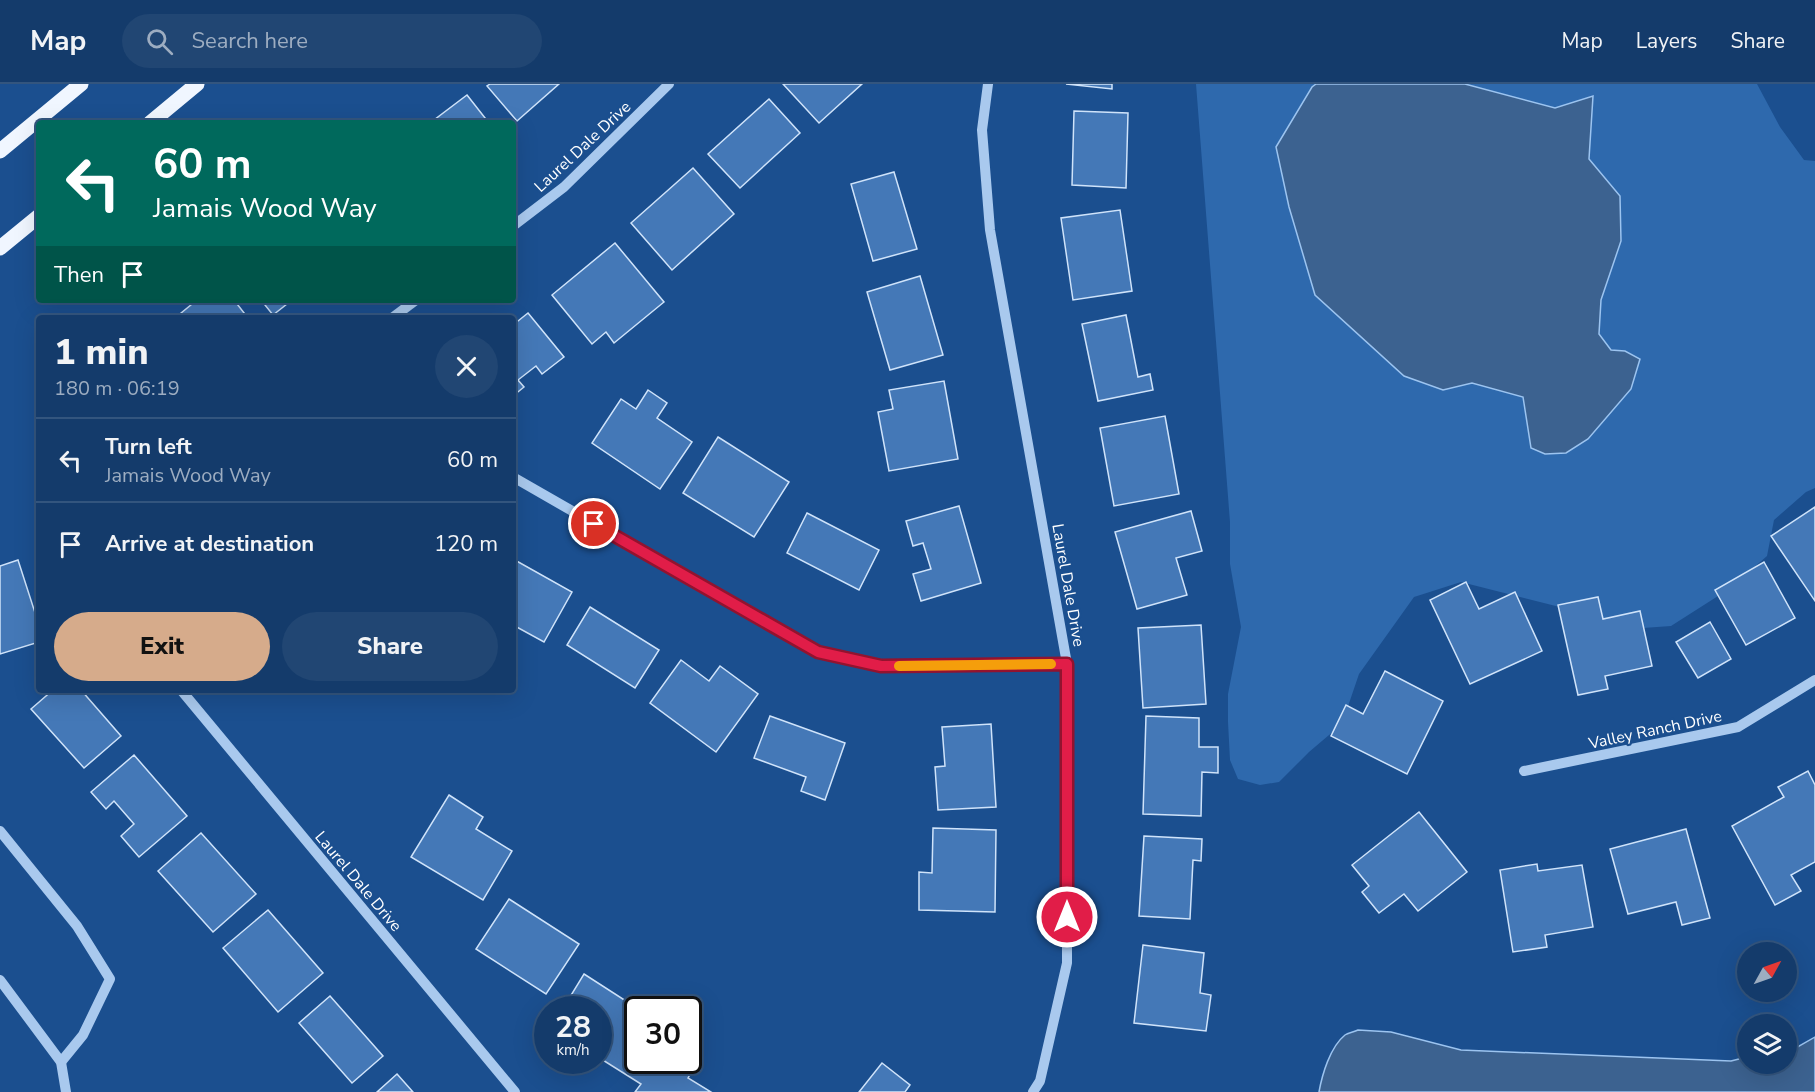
<!DOCTYPE html>
<meta charset="utf-8">
<style>
body{margin:0;font-family:"Nunito Sans",sans-serif;background:#214673;color:#f1f3f6;height:100vh;display:flex;flex-direction:column;font-size:22px;white-space:nowrap}
*{box-sizing:border-box;margin:0}
p{font-size:20px;color:#9dadc1}
.icon{flex:none;width:33px;height:33px;fill:none;stroke:currentColor;stroke-width:2;stroke-linecap:round;stroke-linejoin:round}
.map{position:relative;flex:1;overflow:hidden}
.drawer{position:absolute;left:36px;top:231px;width:480px;height:378px;display:flex;flex-direction:column;background:#143b6b;border-radius:6px;box-shadow:0 6px 24px #0002,0 0 0 2px #33557e}
.drawer>*{flex:none}
.guide{position:absolute;left:36px;top:36px;width:480px;height:183px;border-radius:6px;box-shadow:0 6px 24px #0002,0 0 0 2px #33557e;background:#00695c;color:#fff;overflow:hidden}
.needle{width:39px;rotate:50deg}
.tools{position:absolute;left:1737px;top:858px;display:grid;gap:12px}
.tools a{display:grid;place-items:center;width:60px;height:60px;border-radius:50%;background:#143b6b;box-shadow:0 6px 24px #0002,0 0 0 2px #33557e;font-size:30px}
.speed{position:absolute;left:534px;top:912px;display:flex;gap:12px;font-size:30px;font-weight:700;text-align:center}
.speed>*{display:grid;place-content:center;width:78px;height:78px;border-radius:50%;background:#143b6b;box-shadow:0 6px 24px #0002,0 0 0 2px #33557e;line-height:1}
.speed small{font-size:15px;font-weight:400}
.speed .limit{border:3px solid #111;border-radius:9px;background:#fff;color:#111}
.pin{position:absolute;display:grid;place-items:center;width:51px;height:51px;color:#fff;margin:-26px;border:3px solid #fff;border-radius:50%;box-shadow:0 2px 6px #0007}
.me{position:absolute;width:66px;margin:-33px;rotate:0deg;stroke-linejoin:round;filter:drop-shadow(0 0 4px #0008)}
.turn{display:flex;align-items:center;gap:21px;height:126px;padding:0 18px;font-size:27px}
.turn .icon{width:78px;height:78px;stroke-width:2.5}
.turn b{display:block;font-size:42px;line-height:51px}
.then{display:flex;align-items:center;height:57px;padding:0 18px;background:#0003;gap:12px;font-size:22px}
.round{display:grid;place-items:center;flex:none;width:63px;height:63px;border-radius:32px;background:#214673}
.overview{display:flex;align-items:center;justify-content:space-between;height:102px;padding:0 18px}
h1{font-size:36px;font-weight:800;line-height:45px}
.cta{display:flex;gap:12px;margin-top:auto;padding:12px 18px}
.cta a{flex:1;height:69px;border-radius:36px;background:#d6ab8b;color:#111;font-size:24px;font-weight:800;line-height:69px;text-align:center}
.cta a+a{background:#214673;color:#f1f3f6}
ul{padding:0;list-style:none}
li{display:flex;align-items:center;gap:18px;height:84px;padding:0 18px;border-top:2px solid #33557e}
li div{flex:1}
li b{display:block;font-size:22px}
li em{font-style:normal}
header{display:flex;align-items:center;gap:36px;box-sizing:border-box;height:84px;padding:0 30px;background:#143b6b;border-bottom:2px solid #33557e}
header strong{font-size:28px}
nav{display:flex;gap:33px;margin-inline-start:auto;font-size:21px}
.search{width:420px;height:54px;background:#214673;display:flex;align-items:center;gap:15px;box-sizing:border-box;padding:0 21px;border-radius:33px;color:#9dadc1;font-size:22px}
.map>svg:first-child{display:block}
.green{fill:#2e69ad}
.water{fill:#3c6290;stroke:#9cc4f0;stroke-width:1.5}
.building{fill:#4478b7;stroke:#cfe3fa;stroke-width:1.5}
.lines{fill:none;stroke-linecap:round;stroke-linejoin:round}
.minor{stroke:#a9c9ee;stroke-width:10}
.major{stroke:#f0f6ff;stroke-width:15}
.route-casing{stroke:#92132f;stroke-width:15}
.route{stroke:#e11d48;stroke-width:10}
.slow{stroke:#f59e0b;stroke-width:10}
.labels{text-anchor:middle;stroke-width:4.5;stroke-linejoin:round;paint-order:stroke}
.street-label{font-size:16px;fill:#fff;stroke:#1b4f8f}
</style>
<header>
<strong>Map</strong>
<div class="search"><svg class="icon" aria-label="search" viewBox="0 0 24 24"><circle cx="10" cy="10" r="6"/><path d="M15 15l6 6"/></svg>Search here</div>
<nav><a>Map</a><a>Layers</a><a>Share</a></nav>
</header>
<div class="map">
<svg width="1815" height="1008" viewBox="0 0 1815 1008">
<rect width="100%" height="100%" fill="#1b4f8f"/>
<!-- green -->
<polygon class="green" points="1196,0 1316,0 1312,3 1276,63 1289,123 1315,211 1443,306 1472,299 1523,313 1531,364 1545,370 1566,369 1625,267 1611,266 1599,250 1601,216 1621,157 1620,112 1589,75 1555,24 1465,0 1757,0 1780,43 1804,76 1815,77 1815,404 1806,408 1774,436 1767,472 1729,505 1671,542 1643,544 1461,498 1414,513 1359,590 1342,640 1309,668 1279,698 1260,701 1238,695 1230,676 1228,638 1228,610 1241,543 1230,480 1230,438"/>
<!-- water -->
<g class="water">
<polygon points="1316,0 1465,0 1555,24 1593,12 1589,75 1620,112 1621,157 1601,216 1599,250 1611,266 1625,267 1640,275 1631,305 1588,355 1566,369 1545,370 1531,364 1523,313 1472,299 1443,306 1404,292 1315,211 1289,123 1276,63 1312,3"/>
<path d="M 1358,946 L 1391,948 L 1461,966 L 1731,977 L 1747,973 L 1748,980 L 1786,980 L 1787,966 L 1794,965 L 1815,953 L 1815,1008 L 1319,1008 C 1322,991 1330,963 1345,951 C 1348,949 1354,948 1358,946 Z"/>
</g>
<!-- building -->
<g class="building">
<polygon points="490,0 559,0 517,37 487,2"/>
<polygon points="783,0 862,0 819,39"/>
<polygon points="1066,0 1112,0 1112,5"/>
<polygon points="467,11 489,39 430,39"/>
<polygon points="769,15 800,49 740,104 708,70"/>
<polygon points="1074,27 1128,29 1126,104 1072,101"/>
<polygon points="693,84 734,130 672,186 631,139"/>
<polygon points="894,88 917,165 873,177 851,100"/>
<polygon points="1120,126 1132,207 1073,216 1061,134"/>
<polygon points="615,159 664,218 614,259 606,248 592,260 552,211"/>
<polygon points="920,192 943,271 890,286 867,208"/>
<polygon points="197,216 234,216 248,234 175,234"/>
<polygon points="261,216 292,216 273,231"/>
<polygon points="528,229 564,273 542,290 536,282 518,296 524,303 513,312 513,241"/>
<polygon points="1126,231 1138,293 1150,290 1153,306 1098,317 1082,240"/>
<polygon points="944,297 958,375 889,387 878,328 893,325 889,306"/>
<polygon points="648,306 667,319 657,334 692,358 660,405 592,359 621,315 636,325"/>
<polygon points="1165,332 1179,410 1114,422 1100,344"/>
<polygon points="718,353 789,398 754,453 683,409"/>
<polygon points="959,422 981,499 921,517 913,490 931,485 923,459 913,462 906,437"/>
<polygon points="1815,423 1815,517 1771,452"/>
<polygon points="1191,427 1202,467 1176,474 1187,511 1137,525 1115,448"/>
<polygon points="807,429 879,466 859,506 787,469"/>
<polygon points="513,475 572,508 544,558 513,541"/>
<polygon points="18,476 39,541 39,558 0,570 0,482"/>
<polygon points="1764,478 1795,534 1746,561 1715,506"/>
<polygon points="1466,498 1479,525 1515,508 1542,567 1470,600 1430,516"/>
<polygon points="1598,513 1603,535 1640,527 1652,582 1605,592 1608,605 1578,611 1558,521"/>
<polygon points="590,523 659,566 635,604 567,561"/>
<polygon points="1710,538 1731,575 1698,594 1676,558"/>
<polygon points="1201,541 1206,620 1143,624 1138,544"/>
<polygon points="681,576 709,597 720,582 758,610 716,668 650,619"/>
<polygon points="1385,587 1443,617 1407,690 1331,652 1346,621 1363,630"/>
<polygon points="53,606 81,606 121,652 84,684 31,625"/>
<polygon points="770,632 845,659 825,716 801,707 806,693 754,674"/>
<polygon points="1146,632 1199,634 1199,663 1218,663 1218,689 1202,688 1201,732 1143,730"/>
<polygon points="991,640 996,723 938,726 935,683 945,682 942,643"/>
<polygon points="134,671 187,732 139,773 121,752 134,740 114,717 106,725 91,708"/>
<polygon points="1808,687 1815,701 1815,778 1791,791 1801,807 1775,821 1732,742 1784,713 1778,703"/>
<polygon points="449,711 483,733 476,745 512,767 483,816 411,773"/>
<polygon points="1419,728 1467,788 1418,827 1404,810 1379,829 1362,808 1369,802 1352,781"/>
<polygon points="933,744 996,746 995,828 919,826 919,788 932,789"/>
<polygon points="1686,745 1710,834 1682,841 1676,818 1628,830 1610,765"/>
<polygon points="201,749 256,810 213,848 158,787"/>
<polygon points="1144,752 1202,755 1201,777 1193,776 1190,835 1139,832"/>
<polygon points="1537,780 1538,787 1582,781 1593,843 1545,851 1547,863 1513,868 1500,786"/>
<polygon points="509,815 579,860 546,910 476,865"/>
<polygon points="268,826 323,889 278,928 223,864"/>
<polygon points="1143,861 1204,869 1200,909 1211,911 1206,947 1134,939"/>
<polygon points="584,890 640,926 638,926 638,976 665,978 688,975 696,980 688,994 711,1008 635,1008 641,1000 598,973 598,926 562,926"/>
<polygon points="330,912 383,972 352,999 299,939"/>
<polygon points="882,979 910,1001 905,1008 859,1008"/>
<polygon points="397,990 413,1008 377,1008"/>
</g>
<g class="lines">
<!-- minor -->
<g class="minor">
<polyline points="988,0 982,46 990,146 1067,580 1067,879 1040,997 1033,1008"/>
<polyline points="513,142 564,103 669,0"/>
<polyline points="392,234 416,216"/>
<polyline points="513,393 818,568 881,582 1067,580"/>
<polyline points="181,606 515,1008"/>
<polyline points="1524,687 1738,643 1815,596"/>
<polyline points="0,747 77,842 110,895 83,951 61,978"/>
<polyline points="0,896 61,978 66,1008"/>
</g>
<!-- major -->
<g class="major">
<polyline points="150,39 197,0"/>
<polyline points="0,67 81,0"/>
<polyline points="0,164 39,132"/>
</g>
</g>
<g class="lines">
<!-- route casing -->
<g class="route-casing">
<polyline id="route" points="594,440 818,568 881,582 1067,580 1067,833"/>
</g>
<!-- route -->
<use href="#route" class="route"/>
<!-- slow -->
<polyline class="slow" points="899,582 1051,580"/>
</g>
<g class="labels">
<!-- street labels -->
<g class="street-label">
<text transform="translate(582 62) rotate(-43)" y="6">Laurel Dale Drive</text>
<text transform="translate(1069 501) rotate(80)" y="6">Laurel Dale Drive</text>
<text transform="translate(1655 645) rotate(-12)" y="6">Valley Ranch Drive</text>
<text transform="translate(359 797) rotate(50)" y="6">Laurel Dale Drive</text>
</g>
</g>
</svg>
<div class="tools">
<a><svg class="needle" viewBox="-14 -14 28 28"><path d="M0-13l5 13h-10z" fill="#e53935"/><path d="M0 13l5-13h-10z" fill="#9dadc1"/></svg></a>
<a><svg class="icon" aria-label="layers" viewBox="0 0 24 24"><path d="M12 4l9 5-9 5-9-5zM3 14l9 5 9-5"/></svg></a>
</div>
<div class="speed"><div>28<small>km/h</small></div><div class="limit">30</div></div>
<div class="pin" style="left:594px;top:440px;background:#d93025"><svg class="icon" aria-label="arrive" viewBox="0 0 24 24"><path d="M6 21V4h12l-3 4 3 4H6"/></svg></div>
<svg class="me" style="left:1067px;top:833px" viewBox="-20 -20 40 40"><circle r="17" fill="#e11d48" stroke="#fff" stroke-width="3"/><path d="M0-11L8 9 0 5-8 9z" fill="#fff"/></svg>
<div class="guide">
<div class="turn"><svg class="icon" aria-label="left" viewBox="0 0 24 24"><path d="M17 20v-9H6M10 6l-5 5 5 5"/></svg><div><b>60 m</b>Jamais Wood Way</div></div>
<div class="then">Then<svg class="icon" aria-label="arrive" viewBox="0 0 24 24"><path d="M6 21V4h12l-3 4 3 4H6"/></svg></div>
</div>
<section class="drawer">
<div class="overview"><div><h1>1 min</h1><p>180 m · 06:19</p></div><a class="round"><svg class="icon" aria-label="close" viewBox="0 0 24 24"><path d="M6 6l12 12M18 6L6 18"/></svg></a></div>
<ul>
<li><svg class="icon" aria-label="left" viewBox="0 0 24 24"><path d="M17 20v-9H6M10 6l-5 5 5 5"/></svg><div><b>Turn left</b><p>Jamais Wood Way</p></div><em>60 m</em></li>
<li><svg class="icon" aria-label="arrive" viewBox="0 0 24 24"><path d="M6 21V4h12l-3 4 3 4H6"/></svg><div><b>Arrive at destination</b></div><em>120 m</em></li>
</ul>
<div class="cta"><a>Exit</a><a>Share</a></div>
</section>
</div>
